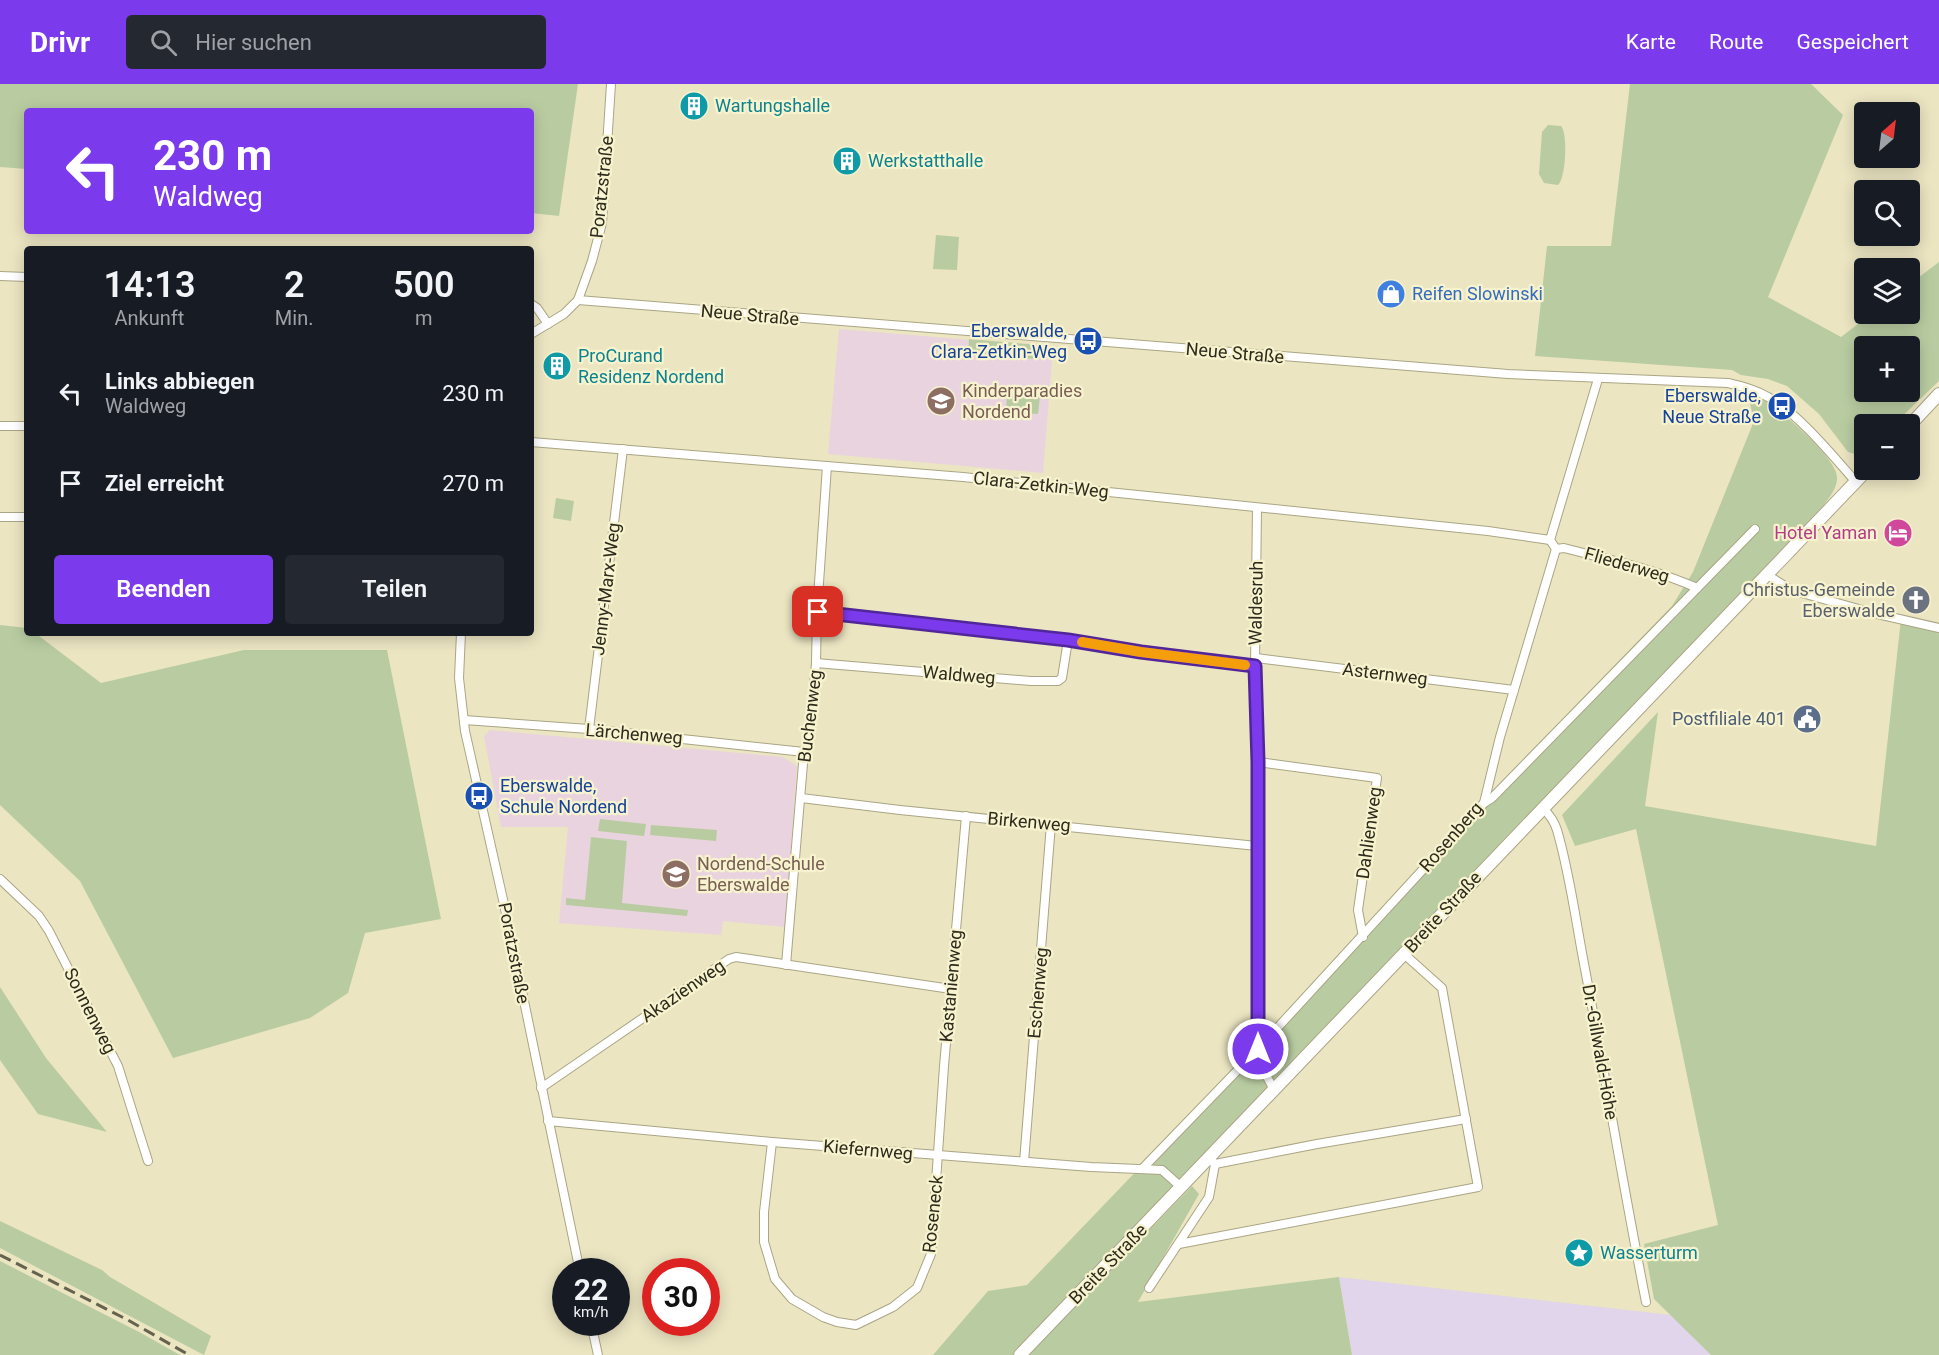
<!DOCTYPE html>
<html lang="de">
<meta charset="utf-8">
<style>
body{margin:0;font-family:Roboto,sans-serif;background:#242831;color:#f1f3f6;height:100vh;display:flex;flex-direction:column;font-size:22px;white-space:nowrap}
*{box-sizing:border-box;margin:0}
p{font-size:20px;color:#9ea1a6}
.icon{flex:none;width:33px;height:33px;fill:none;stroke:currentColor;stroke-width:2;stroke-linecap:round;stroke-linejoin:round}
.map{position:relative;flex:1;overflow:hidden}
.drawer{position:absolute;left:24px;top:162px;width:510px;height:390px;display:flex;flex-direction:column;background:#171b24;border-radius:6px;box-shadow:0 3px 15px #0003}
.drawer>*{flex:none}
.banner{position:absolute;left:24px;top:24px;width:510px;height:126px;border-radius:6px;box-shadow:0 3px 15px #0003;background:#7c3aed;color:#fff;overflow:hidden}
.needle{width:39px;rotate:28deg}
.tools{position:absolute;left:1854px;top:18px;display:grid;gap:12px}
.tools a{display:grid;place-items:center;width:66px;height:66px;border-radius:6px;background:#171b24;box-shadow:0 3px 15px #0003;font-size:30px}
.speed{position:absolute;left:552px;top:1174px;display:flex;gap:12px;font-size:30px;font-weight:700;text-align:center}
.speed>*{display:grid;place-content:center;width:78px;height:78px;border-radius:50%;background:#171b24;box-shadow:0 3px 15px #0003;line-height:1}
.speed small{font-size:15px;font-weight:400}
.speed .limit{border:9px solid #d22;background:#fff;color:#111}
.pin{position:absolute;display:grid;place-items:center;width:51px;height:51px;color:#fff;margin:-26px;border-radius:12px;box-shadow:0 3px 9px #0006}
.me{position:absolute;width:66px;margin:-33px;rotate:0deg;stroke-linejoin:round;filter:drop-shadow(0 0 4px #0008)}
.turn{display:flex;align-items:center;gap:21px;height:126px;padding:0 30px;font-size:27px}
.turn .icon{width:78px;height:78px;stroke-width:2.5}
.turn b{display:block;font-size:42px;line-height:51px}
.eta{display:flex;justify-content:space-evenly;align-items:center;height:102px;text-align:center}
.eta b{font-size:36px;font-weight:600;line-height:42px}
.button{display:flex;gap:12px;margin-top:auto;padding:12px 30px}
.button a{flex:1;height:69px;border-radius:6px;background:#7c3aed;color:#fff;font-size:24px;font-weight:600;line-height:69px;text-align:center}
.button a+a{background:#242831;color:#f1f3f6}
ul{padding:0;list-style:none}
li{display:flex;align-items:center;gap:18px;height:90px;padding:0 30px}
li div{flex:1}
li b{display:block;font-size:22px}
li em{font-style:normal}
header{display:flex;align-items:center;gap:36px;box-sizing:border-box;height:84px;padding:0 30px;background:#7c3aed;color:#fff}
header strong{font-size:28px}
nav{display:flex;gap:33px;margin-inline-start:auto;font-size:21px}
.search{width:420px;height:54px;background:#242831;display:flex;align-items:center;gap:15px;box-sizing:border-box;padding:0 21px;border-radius:6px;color:#9ea1a6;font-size:22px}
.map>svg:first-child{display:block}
.education{fill:#e9d3df}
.medical{fill:#e0d5ea}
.green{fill:#b9cca1;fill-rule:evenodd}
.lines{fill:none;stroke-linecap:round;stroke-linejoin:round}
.minor-casing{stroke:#aaa584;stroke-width:10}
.secondary-casing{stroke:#aaa584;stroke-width:14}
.minor{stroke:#fff;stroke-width:8}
.secondary{stroke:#fff;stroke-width:12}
.rail{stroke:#65624e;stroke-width:3;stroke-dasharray:12 6;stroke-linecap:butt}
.route-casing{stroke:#51269a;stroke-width:15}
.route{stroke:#7c3aed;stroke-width:10}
.slow{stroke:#f59e0b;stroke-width:10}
.labels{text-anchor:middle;stroke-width:4.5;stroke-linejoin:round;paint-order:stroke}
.culture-label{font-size:18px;fill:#0d838f;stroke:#f8f3cf;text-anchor:start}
.street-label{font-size:18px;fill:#2d2b1d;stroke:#f8f3cf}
.shop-label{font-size:18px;fill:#366cbe;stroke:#f8f3cf;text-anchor:start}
.transit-label{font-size:18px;fill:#164399;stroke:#f8f3cf;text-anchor:end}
.education-label{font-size:18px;fill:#785e54;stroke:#f8f3cf;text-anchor:start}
.hotel-label{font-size:18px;fill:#b23c85;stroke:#f8f3cf;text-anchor:end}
.worship-label{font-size:18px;fill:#5b616d;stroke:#f8f3cf;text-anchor:end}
.service-label{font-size:18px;fill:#4e5e75;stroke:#f8f3cf;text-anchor:end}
</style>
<header>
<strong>Drivr</strong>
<div class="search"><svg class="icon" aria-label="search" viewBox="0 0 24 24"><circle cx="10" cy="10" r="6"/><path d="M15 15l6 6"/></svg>Hier suchen</div>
<nav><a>Karte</a><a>Route</a><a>Gespeichert</a></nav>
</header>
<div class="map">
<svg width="1939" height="1271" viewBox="0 0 1939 1271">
<rect width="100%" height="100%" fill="#ebe5c2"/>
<!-- education -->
<g class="education">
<polygon points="839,245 1053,263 1043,389 828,370"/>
<polygon points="490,646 783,673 797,682 785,843 723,837 721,851 559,839 568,743 501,743 484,652"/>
</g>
<!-- medical -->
<polygon class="medical" points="1339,1193 1671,1231 1711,1271 1352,1271"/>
<!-- green -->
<g class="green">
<polygon points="0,0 578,0 559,132 531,129 531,27 27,27 27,85 0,83"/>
<path d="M 1630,0 L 1811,0 L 1843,31 L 1768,213 L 1841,253 L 1871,230 L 1910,230 L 1910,200 L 1939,178 L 1939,297 L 1894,340 L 1864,340 L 1864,369 L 1861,372 L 1848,368 L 1819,330 L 1787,302 L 1768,295 L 1741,291 L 1732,286 L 1535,272 L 1547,162 L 1611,162 ZM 1864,262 L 1910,262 L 1910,308 L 1864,308 Z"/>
<path d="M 1548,41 L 1561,42 C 1568,49 1566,94 1558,101 L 1544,99 L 1539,90 L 1542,48 Z"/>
<polygon points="936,151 959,153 957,186 933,185"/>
<polygon points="969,255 1038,261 1037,275 968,271"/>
<polygon points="1007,309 1040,311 1038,330 1006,328"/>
<path d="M 1748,310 C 1754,312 1760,314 1765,317 C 1782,327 1837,374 1837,393 C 1838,403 1829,414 1823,422 L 1013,1271 L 933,1271 L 988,1207 L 1027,1201 L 1264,954 L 1493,707 L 1672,522 L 1693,488 L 1754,337 Z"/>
<polygon points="556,414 574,417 571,437 553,434"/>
<polygon points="1901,535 1939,544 1939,1271 1711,1271 1654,1215 1644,1160 1718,1141 1636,745 1575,762 1562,731 1658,628 1645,722 1876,762"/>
<polygon points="0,541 27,544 27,549 35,549 101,599 244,566 387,566 441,835 365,849 348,909 310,934 173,974 80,797 0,721"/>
<polygon points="600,735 646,740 644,752 598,747"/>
<polygon points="651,741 717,746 716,757 650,751"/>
<polygon points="591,753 627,757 622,819 688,826 687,832 566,821 566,814 585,816"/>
<polygon points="0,903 46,974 107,1048 38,1030 0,976"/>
<polygon points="1192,1102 1199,1110 1138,1218 1339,1193 1352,1271 1028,1271"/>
<polygon points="0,1137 102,1186 110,1193 211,1252 204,1271 0,1164"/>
<polygon points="0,1177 141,1249 180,1271 0,1271"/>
</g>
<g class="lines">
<!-- minor casing -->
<g class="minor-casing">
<g id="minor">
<polyline points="0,192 27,193"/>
<path d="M 578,216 L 1508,290 L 1728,299 C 1742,302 1756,306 1768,313 C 1797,328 1833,372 1855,397"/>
<polyline points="531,220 537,224 548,240"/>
<polyline points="531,250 564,230 578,216 592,177 602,139 611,0"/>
<polyline points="0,342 27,342"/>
<polyline points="531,358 963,393 1488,447 1550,456"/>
<polyline points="1257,424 1255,582 1258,678 1258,965 1265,989 1274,1006"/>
<polyline points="0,433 27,433"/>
<path d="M 1556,465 L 1564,464 C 1609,476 1655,485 1697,504"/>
<polyline points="1766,490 1791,506 1873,529 1939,544"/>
<polyline points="817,528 1068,556 1141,568 1255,582"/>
<polyline points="461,549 459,594 465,647 504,820 580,1188"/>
<polyline points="1256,574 1514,606"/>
<polyline points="816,579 1031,597 1058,597 1062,594 1068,556"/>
<polyline points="464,636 589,645 804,668"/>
<polyline points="589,645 623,365"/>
<polyline points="1258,678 1377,694 1358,826 1363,853"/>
<polyline points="801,714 900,726 1257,762"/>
<polyline points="1484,719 1492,714 1755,445"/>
<path d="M 1542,723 C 1549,730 1554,736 1557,746 C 1570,790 1576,839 1585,885 C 1606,996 1624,1107 1646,1218"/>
<polyline points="0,795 39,832 49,847 118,982 148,1077"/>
<polyline points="786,881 804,668 809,659 816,579 817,528 827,382"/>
<polyline points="541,1004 729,875 736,873 951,905"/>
<polyline points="548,1037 772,1058 1091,1083 1162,1086 1181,1103"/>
<polyline points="772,1058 764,1128 764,1158 775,1195 792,1215 823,1233 837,1238 856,1241 893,1223 917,1204 931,1170 944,982 966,732"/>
<polyline points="1209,1074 1215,1080 1317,1060 1466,1035"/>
<polyline points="1024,1078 1051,740"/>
<polyline points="1143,1084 1258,965 1484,719 1500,653 1556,465 1550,456 1598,295"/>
<polyline points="1179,1160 1478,1103 1442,904 1404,870"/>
<polyline points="1149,1204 1209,1113 1215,1080"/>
<polyline points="591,1239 598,1271"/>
</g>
</g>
<!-- secondary casing -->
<g class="secondary-casing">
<g id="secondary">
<polyline points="1910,341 1939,310"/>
<polyline points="1020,1271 1867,386"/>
</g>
</g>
<!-- minor -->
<use href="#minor" class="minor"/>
<!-- secondary -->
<use href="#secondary" class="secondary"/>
<!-- rail -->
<polyline class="rail" points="0,1171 128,1236 189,1271"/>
</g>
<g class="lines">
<!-- route casing -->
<g class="route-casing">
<polyline id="route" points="818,528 1068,556 1141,568 1255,582 1258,678 1258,965"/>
</g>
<!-- route -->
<use href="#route" class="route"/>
<!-- slow -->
<polyline class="slow" points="1082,558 1141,568 1245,581"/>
</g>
<!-- icons -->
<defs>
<g id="building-disc" transform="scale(1.5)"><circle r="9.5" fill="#0f9aa8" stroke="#f8f3cf"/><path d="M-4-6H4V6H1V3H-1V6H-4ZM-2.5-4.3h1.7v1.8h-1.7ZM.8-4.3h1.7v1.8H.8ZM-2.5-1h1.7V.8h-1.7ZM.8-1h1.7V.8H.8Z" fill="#fff"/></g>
<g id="shop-disc" transform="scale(1.5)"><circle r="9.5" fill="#3f7fe0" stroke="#f8f3cf"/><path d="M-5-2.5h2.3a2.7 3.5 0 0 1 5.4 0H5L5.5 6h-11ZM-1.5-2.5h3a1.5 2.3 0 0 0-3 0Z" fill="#fff"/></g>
<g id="bus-disc" transform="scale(1.5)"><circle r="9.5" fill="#1a4fb4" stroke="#f8f3cf"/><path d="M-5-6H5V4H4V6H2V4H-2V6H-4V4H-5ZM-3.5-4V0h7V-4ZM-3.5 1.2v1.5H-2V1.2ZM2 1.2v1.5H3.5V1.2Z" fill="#fff"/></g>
<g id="school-disc" transform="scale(1.5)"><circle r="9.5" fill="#8d6e63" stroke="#f8f3cf"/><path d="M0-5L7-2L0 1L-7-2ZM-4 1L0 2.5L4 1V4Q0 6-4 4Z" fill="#fff"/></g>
<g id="hotel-disc" transform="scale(1.5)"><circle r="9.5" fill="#d1479c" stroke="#f8f3cf"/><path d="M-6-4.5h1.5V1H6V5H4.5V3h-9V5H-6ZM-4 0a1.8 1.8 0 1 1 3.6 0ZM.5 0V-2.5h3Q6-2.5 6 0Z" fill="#fff"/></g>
<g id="church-disc" transform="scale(1.5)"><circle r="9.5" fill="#6b7280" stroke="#f8f3cf"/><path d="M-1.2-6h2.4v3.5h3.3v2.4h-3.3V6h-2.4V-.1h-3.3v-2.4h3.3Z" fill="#fff"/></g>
<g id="civic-disc" transform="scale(1.5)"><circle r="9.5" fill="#5c6f8a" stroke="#f8f3cf"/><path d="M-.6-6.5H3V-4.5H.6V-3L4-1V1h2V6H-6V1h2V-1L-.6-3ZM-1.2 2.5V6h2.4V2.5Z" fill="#fff"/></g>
<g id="sight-disc" transform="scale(1.5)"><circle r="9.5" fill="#0f9aa8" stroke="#f8f3cf"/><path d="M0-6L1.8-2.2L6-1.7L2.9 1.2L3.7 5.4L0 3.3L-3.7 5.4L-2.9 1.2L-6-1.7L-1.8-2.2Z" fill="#fff"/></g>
</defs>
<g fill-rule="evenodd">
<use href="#building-disc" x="694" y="22"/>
<use href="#building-disc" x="847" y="77"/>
<use href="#shop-disc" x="1391" y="210"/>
<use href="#bus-disc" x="1088" y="257"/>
<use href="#building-disc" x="557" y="282"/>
<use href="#school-disc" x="941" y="317"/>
<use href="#bus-disc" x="1782" y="322"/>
<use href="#hotel-disc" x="1898" y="449"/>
<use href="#church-disc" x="1916" y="516"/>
<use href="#civic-disc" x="1807" y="635"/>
<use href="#bus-disc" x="479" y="712"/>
<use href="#school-disc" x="676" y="790"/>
<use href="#sight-disc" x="1579" y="1169"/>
</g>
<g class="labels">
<!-- culture labels -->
<g class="culture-label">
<text x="715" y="28">Wartungshalle</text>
<text x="868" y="83">Werkstatthalle</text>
<text x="578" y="278">ProCurand<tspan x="578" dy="21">Residenz Nordend</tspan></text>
<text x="1600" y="1175">Wasserturm</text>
</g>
<!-- street labels -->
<g class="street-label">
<text transform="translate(602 103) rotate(-84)" y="6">Poratzstraße</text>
<text transform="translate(750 231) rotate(5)" y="6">Neue Straße</text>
<text transform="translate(1235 269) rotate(5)" y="6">Neue Straße</text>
<text transform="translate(1041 401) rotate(6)" y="6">Clara-Zetkin-Weg</text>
<text transform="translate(1627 481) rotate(16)" y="6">Fliederweg</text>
<text transform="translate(606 505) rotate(-83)" y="6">Jenny-Marx-Weg</text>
<text transform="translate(1256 519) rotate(-89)" y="6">Waldesruh</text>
<text transform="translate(1385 590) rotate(7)" y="6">Asternweg</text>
<text transform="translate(959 591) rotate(5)" y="6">Waldweg</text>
<text transform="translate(810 632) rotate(-83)" y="6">Buchenweg</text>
<text transform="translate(634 650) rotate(5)" y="6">Lärchenweg</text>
<text transform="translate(1029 738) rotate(5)" y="6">Birkenweg</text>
<text transform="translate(1369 749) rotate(-82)" y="6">Dahlienweg</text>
<text transform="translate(1451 753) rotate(-49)" y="6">Rosenberg</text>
<text transform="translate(1443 828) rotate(-47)" y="6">Breite Straße</text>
<text transform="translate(514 869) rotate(79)" y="6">Poratzstraße</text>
<text transform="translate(951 902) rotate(-85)" y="6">Kastanienweg</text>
<text transform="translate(683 907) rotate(-34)" y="6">Akazienweg</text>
<text transform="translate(1038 909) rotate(-85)" y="6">Eschenweg</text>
<text transform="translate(90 927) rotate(63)" y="6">Sonnenweg</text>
<text transform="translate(1600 968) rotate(80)" y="6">Dr.-Gillwald-Höhe</text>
<text transform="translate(868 1066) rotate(5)" y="6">Kiefernweg</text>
<text transform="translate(933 1130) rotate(-84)" y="6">Roseneck</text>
<text transform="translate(1108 1180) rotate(-46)" y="6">Breite Straße</text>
</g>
<!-- shop labels -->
<g class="shop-label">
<text x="1412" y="216">Reifen Slowinski</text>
</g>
<!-- transit labels -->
<g class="transit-label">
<text x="1067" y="253">Eberswalde,<tspan x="1067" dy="21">Clara-Zetkin-Weg</tspan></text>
<text x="1761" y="318">Eberswalde,<tspan x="1761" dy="21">Neue Straße</tspan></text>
<text x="500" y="708" text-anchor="start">Eberswalde,<tspan x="500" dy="21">Schule Nordend</tspan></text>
</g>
<!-- education labels -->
<g class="education-label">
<text x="962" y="313">Kinderparadies<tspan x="962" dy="21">Nordend</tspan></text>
<text x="697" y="786">Nordend-Schule<tspan x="697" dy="21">Eberswalde</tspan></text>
</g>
<!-- hotel labels -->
<g class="hotel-label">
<text x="1877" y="455">Hotel Yaman</text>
</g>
<!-- worship labels -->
<g class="worship-label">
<text x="1895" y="512">Christus-Gemeinde<tspan x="1895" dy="21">Eberswalde</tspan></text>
</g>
<!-- service labels -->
<g class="service-label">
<text x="1786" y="641">Postfiliale 401</text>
</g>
</g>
</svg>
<div class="tools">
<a><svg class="needle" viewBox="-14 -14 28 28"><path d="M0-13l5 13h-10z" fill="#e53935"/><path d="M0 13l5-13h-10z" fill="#9ea1a6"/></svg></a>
<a><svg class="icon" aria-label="search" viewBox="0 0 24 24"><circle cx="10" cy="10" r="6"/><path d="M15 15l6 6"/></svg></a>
<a><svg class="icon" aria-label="layers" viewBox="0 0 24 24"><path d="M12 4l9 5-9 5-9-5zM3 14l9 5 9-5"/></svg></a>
<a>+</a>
<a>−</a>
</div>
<div class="speed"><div>22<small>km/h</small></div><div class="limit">30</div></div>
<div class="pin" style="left:818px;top:528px;background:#d93025"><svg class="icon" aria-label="arrive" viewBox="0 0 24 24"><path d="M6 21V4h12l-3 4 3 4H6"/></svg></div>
<svg class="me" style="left:1258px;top:965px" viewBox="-20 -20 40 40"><circle r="17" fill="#7c3aed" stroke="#fff" stroke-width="3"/><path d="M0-11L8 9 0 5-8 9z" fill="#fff"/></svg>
<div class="banner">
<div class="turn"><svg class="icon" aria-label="left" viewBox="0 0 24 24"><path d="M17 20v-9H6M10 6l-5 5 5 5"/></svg><div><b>230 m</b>Waldweg</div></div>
</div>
<section class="drawer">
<div class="eta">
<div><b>14:13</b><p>Ankunft</p></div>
<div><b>2</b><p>Min.</p></div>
<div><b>500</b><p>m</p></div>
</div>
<ul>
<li><svg class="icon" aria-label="left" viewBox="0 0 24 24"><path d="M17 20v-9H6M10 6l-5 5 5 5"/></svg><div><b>Links abbiegen</b><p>Waldweg</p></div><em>230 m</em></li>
<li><svg class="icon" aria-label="arrive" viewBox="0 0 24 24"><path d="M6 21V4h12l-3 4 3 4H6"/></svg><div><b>Ziel erreicht</b></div><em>270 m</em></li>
</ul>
<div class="button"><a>Beenden</a><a>Teilen</a></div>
</section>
</div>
